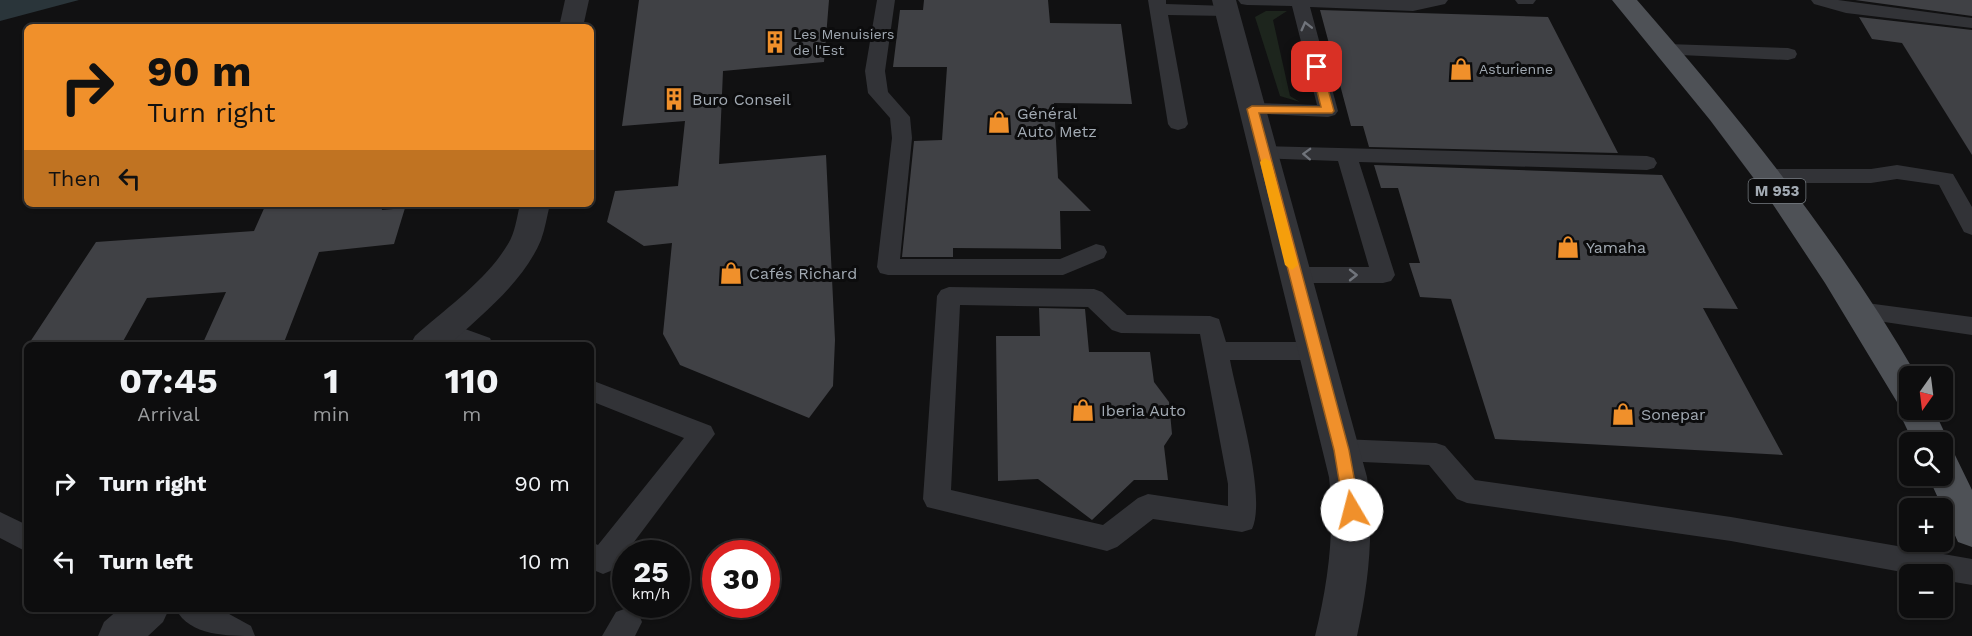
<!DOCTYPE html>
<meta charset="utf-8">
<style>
body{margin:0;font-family:"Work Sans",sans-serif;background:#161617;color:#f1f3f6;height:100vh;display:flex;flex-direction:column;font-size:22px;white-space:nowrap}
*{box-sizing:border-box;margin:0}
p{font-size:20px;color:#9a9c9e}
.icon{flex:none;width:33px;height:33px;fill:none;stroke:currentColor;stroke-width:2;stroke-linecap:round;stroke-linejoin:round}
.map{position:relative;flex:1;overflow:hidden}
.panel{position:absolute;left:24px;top:342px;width:570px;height:270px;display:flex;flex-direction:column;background:#0d0d0e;border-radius:9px;box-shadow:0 2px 4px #0004,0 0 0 2px #2d2d2e}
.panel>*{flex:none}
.banner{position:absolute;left:24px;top:24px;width:570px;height:183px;border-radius:9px;box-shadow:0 2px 4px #0004,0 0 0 2px #2d2d2e;background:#f0902b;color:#111;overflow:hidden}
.needle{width:39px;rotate:194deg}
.tools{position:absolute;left:1899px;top:366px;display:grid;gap:12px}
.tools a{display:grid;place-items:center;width:54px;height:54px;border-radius:9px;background:#0d0d0e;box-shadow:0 2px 4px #0004,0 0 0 2px #2d2d2e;font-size:30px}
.speed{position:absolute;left:612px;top:540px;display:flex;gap:12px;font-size:30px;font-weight:700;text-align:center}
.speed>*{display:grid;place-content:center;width:78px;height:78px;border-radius:50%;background:#0d0d0e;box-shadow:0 2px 4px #0004,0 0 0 2px #2d2d2e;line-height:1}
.speed small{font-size:15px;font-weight:400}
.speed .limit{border:9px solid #d22;background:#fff;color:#111}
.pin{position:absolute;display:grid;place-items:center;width:51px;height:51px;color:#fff;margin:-26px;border-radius:12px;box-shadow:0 3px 9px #0006}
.me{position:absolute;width:66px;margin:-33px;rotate:352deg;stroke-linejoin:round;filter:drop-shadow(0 0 4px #0008)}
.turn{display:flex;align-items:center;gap:21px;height:126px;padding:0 24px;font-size:27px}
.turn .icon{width:78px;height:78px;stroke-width:2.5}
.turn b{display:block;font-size:42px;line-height:51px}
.then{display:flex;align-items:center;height:57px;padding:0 24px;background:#0003;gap:12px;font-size:22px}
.eta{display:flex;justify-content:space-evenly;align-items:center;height:102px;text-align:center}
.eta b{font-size:36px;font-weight:700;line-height:42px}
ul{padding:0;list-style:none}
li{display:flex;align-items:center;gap:18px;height:78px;padding:0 24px}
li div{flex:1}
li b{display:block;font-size:22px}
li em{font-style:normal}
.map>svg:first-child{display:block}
.green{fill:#1d251d}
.water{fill:#2a353a}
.building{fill:#404145}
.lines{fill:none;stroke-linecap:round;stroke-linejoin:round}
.lane{fill:#323337;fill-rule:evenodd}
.street{fill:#323337;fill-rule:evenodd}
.primary{fill:#4e5156;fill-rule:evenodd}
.oneway{stroke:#70747b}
.route{fill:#f0902b;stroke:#9c5e1c;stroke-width:1.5}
.slow{fill:#f59e0b}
.labels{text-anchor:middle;stroke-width:6;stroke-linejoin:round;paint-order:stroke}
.far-poi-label{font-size:14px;fill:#a2aab3;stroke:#0c0c0d;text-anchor:start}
.shield{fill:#0c0c0d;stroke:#757b81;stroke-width:1.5}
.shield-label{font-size:15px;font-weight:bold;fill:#a2aab3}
.poi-label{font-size:16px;fill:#a2aab3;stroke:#0c0c0d;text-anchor:start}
</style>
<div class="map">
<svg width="1972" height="636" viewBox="0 0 1972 636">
<rect width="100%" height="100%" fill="#111112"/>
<!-- green -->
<polygon class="green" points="1266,11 1287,11 1273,20 1290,96 1300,102 1280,96 1255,17"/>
<!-- water -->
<polygon class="water" points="0,0 79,0 0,21"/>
<!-- building -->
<g class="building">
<polygon points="639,0 829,0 824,62 723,71 719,164 826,155 835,340 833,386 809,418 680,365 663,334 672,243 644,246 607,222 615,191 678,186 685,121 622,126"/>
<polygon points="924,0 1048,0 1050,23 1121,24 1132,104 1054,103 1058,178 1091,211 1060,211 1061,249 953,248 953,257 902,257 914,141 942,140 947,67 893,67 900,10 923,10"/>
<polygon points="1855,0 1972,0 1972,16"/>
<polygon points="1320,10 1548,17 1618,153 1369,147 1363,126 1351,126"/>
<polygon points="1859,17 1972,30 1972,155 1902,43 1872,39"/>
<polygon points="1374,165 1662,175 1738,309 1703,308 1783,455 1495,439 1451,299 1420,297 1409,263 1420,263 1398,188 1381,188"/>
<polygon points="266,204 381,204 382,210 405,208 394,244 319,252 283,345 202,345 226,292 147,298 121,345 28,345 96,242 254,231"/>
<polygon points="1039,308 1085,309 1089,352 1150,352 1154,382 1169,402 1172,434 1164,446 1168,480 1134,480 1092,520 1038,479 998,481 996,336 1040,336"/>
</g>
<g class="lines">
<!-- lane -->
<g class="lane">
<polygon points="877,0 895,0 885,71 888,92 910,117 912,138 900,259 1060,259 1096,244 1104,246 1107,252 1104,258 1063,275 888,275 880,273 877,267 892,138 890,118 868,93 865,71"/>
<polygon points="1148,0 1166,0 1166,4 1227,6 1233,7 1236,11 1233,15 1227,16 1168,15 1188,124 1185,128 1178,130 1171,128 1168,124"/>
<polygon points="1238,0 1448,0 1445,4 1413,11 1310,7 1338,111 1335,115 1328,117 1245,113 1242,109 1245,105 1252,103 1317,105 1292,6 1247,5 1241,4"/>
<polygon points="1515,0 1536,0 1533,4 1518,4"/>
<polygon points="1811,0 1838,0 1972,18 1972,28 1846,13 1814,4"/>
<polygon points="1667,44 1788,48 1795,50 1797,54 1795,58 1788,60 1660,54 1658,50 1660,46"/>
<polygon points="1263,146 1647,156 1654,158 1657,163 1654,168 1647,170 1359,162 1395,275 1391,281 1383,283 1294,283 1286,281 1282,275 1286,269 1294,267 1369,267 1338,161 1256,158 1253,153 1256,148"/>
<polygon points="1897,165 1953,174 1972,207 1972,235 1964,232 1939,185 1897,179 1871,183 1766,183 1759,181 1755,176 1759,171 1766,169 1871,169"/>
<path d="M 949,287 L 1094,289 L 1102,292 L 1127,315 L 1210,316 L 1219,319 L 1226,342 L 1315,342 L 1324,344 L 1327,351 L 1324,358 L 1315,360 L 1230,360 C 1237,398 1267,497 1252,529 L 1242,532 L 1153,519 L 1117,547 L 1107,551 L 927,507 L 923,499 L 937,296 L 941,290 ZM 960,305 L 1088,307 L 1112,330 L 1121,333 L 1200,334 L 1228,484 L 1228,506 L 1148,494 L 1138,498 L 1103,525 L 951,490 Z"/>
<polygon points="1859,302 1972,317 1972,335 1851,317 1847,311 1851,305"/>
<path d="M 443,321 L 490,338 L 493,345 C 474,345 442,350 431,330 L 434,324 Z"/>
<polygon points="591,380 711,426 715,434 613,570 603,574 591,569 591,542 598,545 684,438 591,401"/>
<polygon points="1341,439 1436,443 1445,446 1475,480 1731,517 1972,559 1972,585 1942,580 1942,574 1913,574 1731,541 1467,503 1457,499 1429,465 1341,461 1332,458 1328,450 1332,442"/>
<polygon points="0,512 27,525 27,552 0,538"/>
<polygon points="627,608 638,612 642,622 635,636 602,636 616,612"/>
<path d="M 176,609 L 220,609 L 251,626 L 255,636 C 228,636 189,636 176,609 Z"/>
</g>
<!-- street -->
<g class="street">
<polygon points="565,0 589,0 583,27 559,27"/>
<path d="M 1212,0 L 1236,0 L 1367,477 C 1374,532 1369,582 1357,636 L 1315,636 C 1328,583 1335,532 1329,477 Z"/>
<path d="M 520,204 L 550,204 C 547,216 545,229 541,240 C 523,283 481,315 449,345 L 410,345 L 415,336 C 446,308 486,281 508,244 C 515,233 517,217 520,204 Z"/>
<polygon points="119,609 169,609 163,622 148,636 98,636 104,622"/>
</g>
<!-- primary -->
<path class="primary" d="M 1612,0 L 1637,0 C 1740,118 1839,241 1917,376 L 1910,376 L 1910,410 L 1934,410 L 1949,442 L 1944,451 L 1955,455 L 1972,490 L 1972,547 L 1958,542 L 1928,476 L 1942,476 L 1942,442 L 1913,442 L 1898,410 L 1900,407 L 1825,283 L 1770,200 L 1710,120 Z"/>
</g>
<!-- one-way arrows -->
<defs><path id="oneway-chevron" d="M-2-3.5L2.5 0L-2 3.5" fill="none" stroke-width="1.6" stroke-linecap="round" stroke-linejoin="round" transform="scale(1.5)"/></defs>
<g class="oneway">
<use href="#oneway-chevron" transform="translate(1306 26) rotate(-104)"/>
<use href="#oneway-chevron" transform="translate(1307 154) rotate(-178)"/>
<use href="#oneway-chevron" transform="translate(1353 275)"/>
</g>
<!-- route -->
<polygon class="route" points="1317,64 1322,67 1334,111 1332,113 1259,113 1349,450 1360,510 1358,515 1352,517 1347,515 1344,510 1334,450 1247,109 1252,106 1321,107 1311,67"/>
<!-- slow -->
<polygon class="slow" points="1265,158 1271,162 1298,265 1292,270 1285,265 1260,162"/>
<!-- icons -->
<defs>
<g id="building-bare" transform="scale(1.8)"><path d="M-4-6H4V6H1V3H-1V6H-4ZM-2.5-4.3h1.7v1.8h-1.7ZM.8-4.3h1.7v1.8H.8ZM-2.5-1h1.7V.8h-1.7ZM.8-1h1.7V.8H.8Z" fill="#f0902b" stroke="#0c0c0d" stroke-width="2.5" paint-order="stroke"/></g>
<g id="shop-bare" transform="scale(1.8)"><path d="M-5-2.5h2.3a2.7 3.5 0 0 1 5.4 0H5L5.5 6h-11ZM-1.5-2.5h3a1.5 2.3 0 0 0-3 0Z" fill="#f0902b" stroke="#0c0c0d" stroke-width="2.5" paint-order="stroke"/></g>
</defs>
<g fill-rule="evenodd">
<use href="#building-bare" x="775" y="42"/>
<use href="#shop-bare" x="1461" y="69"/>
<use href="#building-bare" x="674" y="99"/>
<use href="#shop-bare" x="999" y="122"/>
<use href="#shop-bare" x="1568" y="247"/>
<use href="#shop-bare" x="731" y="273"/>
<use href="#shop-bare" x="1083" y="410"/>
<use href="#shop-bare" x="1623" y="414"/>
</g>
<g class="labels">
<!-- far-poi labels -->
<g class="far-poi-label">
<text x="793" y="39">Les Menuisiers<tspan x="793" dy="16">de l'Est</tspan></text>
<text x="1479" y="74">Asturienne</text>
</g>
<!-- shield labels -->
<rect class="shield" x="1748.5" y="179" width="57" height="24" rx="4.5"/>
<g class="shield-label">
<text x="1777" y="196">M 953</text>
</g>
<!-- poi labels -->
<g class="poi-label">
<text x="692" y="105">Buro Conseil</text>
<text x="1017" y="119">Général<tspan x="1017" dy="18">Auto Metz</tspan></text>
<text x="1586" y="253">Yamaha</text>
<text x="749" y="279">Cafés Richard</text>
<text x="1101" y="416">Iberia Auto</text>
<text x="1641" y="420">Sonepar</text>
</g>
</g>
</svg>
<div class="tools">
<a><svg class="needle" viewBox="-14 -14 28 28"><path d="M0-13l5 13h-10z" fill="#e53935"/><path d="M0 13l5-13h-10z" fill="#9a9c9e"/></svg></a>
<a><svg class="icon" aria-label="search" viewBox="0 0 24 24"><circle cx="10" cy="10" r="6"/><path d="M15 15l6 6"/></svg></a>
<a>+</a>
<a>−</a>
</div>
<div class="speed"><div>25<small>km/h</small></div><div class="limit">30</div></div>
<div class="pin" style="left:1317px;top:67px;background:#d93025"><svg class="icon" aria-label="arrive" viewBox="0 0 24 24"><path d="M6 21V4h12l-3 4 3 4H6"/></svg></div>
<svg class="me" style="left:1352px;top:510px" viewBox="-20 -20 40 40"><circle r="19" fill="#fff"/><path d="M0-13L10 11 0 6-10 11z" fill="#f0902b"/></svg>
<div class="banner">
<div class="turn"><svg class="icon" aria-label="right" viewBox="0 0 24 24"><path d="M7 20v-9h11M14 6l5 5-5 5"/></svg><div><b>90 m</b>Turn right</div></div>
<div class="then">Then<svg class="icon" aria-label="left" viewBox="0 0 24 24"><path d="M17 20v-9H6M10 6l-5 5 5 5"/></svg></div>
</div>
<section class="panel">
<div class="eta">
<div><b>07:45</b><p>Arrival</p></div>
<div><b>1</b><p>min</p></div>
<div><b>110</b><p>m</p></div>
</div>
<ul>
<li><svg class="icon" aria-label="right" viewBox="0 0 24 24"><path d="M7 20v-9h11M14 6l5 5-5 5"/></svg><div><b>Turn right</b></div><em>90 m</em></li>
<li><svg class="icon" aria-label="left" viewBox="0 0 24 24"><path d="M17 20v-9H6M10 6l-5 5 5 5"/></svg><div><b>Turn left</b></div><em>10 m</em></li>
</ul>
</section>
</div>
